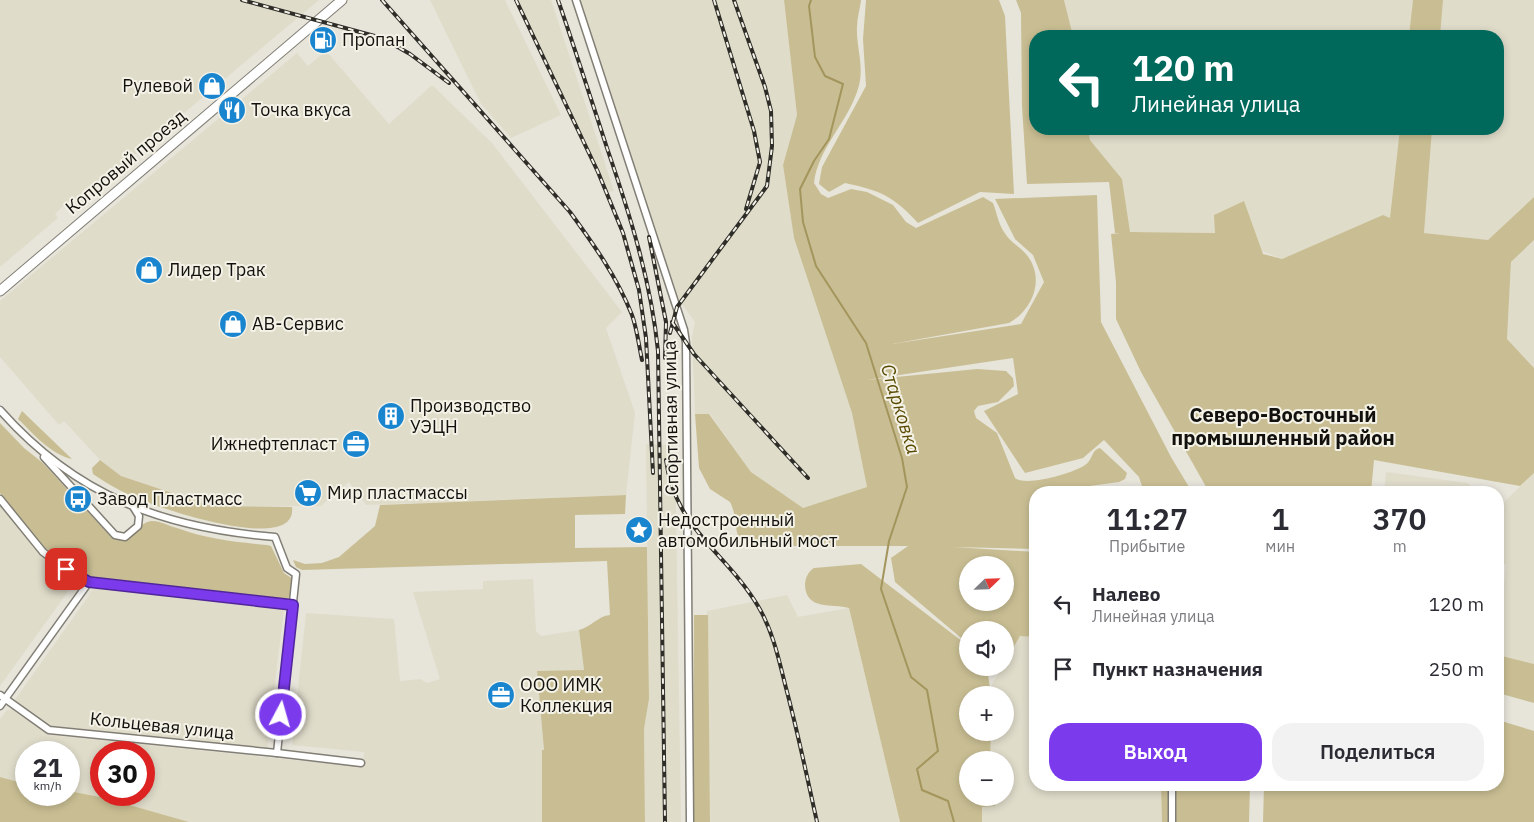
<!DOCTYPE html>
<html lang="ru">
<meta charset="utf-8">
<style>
body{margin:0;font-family:"IBM Plex Sans",sans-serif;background:#f2f2f3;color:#2b2b33;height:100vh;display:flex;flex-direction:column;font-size:19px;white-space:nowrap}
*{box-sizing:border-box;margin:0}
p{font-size:16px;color:#7c7c81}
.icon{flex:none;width:28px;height:28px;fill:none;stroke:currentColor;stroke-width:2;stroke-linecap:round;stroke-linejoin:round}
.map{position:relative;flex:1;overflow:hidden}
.details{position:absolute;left:1029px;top:486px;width:475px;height:305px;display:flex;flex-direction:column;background:#fff;border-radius:20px;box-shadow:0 2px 8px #0003}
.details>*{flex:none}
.banner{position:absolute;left:1029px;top:30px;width:475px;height:105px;border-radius:20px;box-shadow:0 2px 8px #0003;background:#00695c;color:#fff;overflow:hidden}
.needle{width:32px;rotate:67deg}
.buttons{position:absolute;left:959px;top:556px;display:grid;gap:10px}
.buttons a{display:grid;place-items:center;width:55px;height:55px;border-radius:50%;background:#fff;box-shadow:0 2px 8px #0003;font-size:25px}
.speed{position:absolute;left:15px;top:741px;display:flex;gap:10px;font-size:25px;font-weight:700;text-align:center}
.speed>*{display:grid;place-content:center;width:65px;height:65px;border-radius:50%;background:#fff;box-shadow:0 2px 8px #0003;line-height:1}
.speed small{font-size:12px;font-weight:400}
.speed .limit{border:8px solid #d22;background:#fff;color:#111}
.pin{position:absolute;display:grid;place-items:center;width:42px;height:42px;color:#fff;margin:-21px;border-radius:10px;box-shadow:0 2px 8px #0006}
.me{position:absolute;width:55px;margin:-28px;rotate:6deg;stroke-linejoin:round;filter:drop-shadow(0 0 4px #0008)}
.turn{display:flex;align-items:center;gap:18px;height:105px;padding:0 20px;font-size:22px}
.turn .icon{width:65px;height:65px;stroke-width:2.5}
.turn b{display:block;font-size:35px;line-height:42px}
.eta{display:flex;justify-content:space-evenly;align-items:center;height:85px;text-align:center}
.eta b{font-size:30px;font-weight:600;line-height:35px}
.primary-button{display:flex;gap:10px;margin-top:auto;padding:10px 20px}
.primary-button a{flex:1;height:58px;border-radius:20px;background:#7c3aed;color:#fff;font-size:20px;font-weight:600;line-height:58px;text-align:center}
.primary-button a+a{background:#f2f2f3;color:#2b2b33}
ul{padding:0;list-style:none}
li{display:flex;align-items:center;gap:15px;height:65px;padding:0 20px}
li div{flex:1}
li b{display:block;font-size:19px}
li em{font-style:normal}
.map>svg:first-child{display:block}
.built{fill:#e0dcca;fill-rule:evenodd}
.green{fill:#c9be93;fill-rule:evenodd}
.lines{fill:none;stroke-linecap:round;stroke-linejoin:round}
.stream{stroke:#a3955c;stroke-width:2}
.minor-casing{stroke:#817e75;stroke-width:9}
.secondary-casing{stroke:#817e75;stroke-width:11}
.minor{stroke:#fff;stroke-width:6}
.secondary{stroke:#fff;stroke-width:9}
.rail-casing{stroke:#2e2d28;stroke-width:4}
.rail{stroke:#f4f2e7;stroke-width:2;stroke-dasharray:5.5;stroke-linecap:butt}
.route-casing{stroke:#51269a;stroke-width:12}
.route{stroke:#7c3aed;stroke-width:9}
.labels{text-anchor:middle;stroke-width:4;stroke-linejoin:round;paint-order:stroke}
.poi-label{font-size:18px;fill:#12110d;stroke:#f4f2e7;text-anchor:start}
.street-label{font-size:18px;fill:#12110d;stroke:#f4f2e7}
.water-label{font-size:19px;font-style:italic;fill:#594a00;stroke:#f4f2e7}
.quarter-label{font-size:20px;font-weight:bold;fill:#12110d;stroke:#f4f2e7}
</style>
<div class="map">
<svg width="1534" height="822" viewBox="0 0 1534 822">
<rect width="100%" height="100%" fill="#e7e4da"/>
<!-- built -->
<g class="built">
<polygon points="0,0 319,0 79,201 67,202 55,214 58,218 0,267"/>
<polygon points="430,0 505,0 561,115 511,138 481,104"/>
<polygon points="514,0 551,0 614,191 605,192"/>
<polygon points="580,0 784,0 797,115 783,165 794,238 852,413 868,487 803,508 751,472 710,414 695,414 692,337 695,322 676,296"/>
<polygon points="1064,0 1534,0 1534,197 1488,240 1424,233 1383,216 1282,259 1215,233 1129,232 1122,179 1090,140 1088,129 1498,129 1498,36 1073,36"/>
<polygon points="326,51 389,124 432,85 492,143 622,312 606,328 635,413 626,495 366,505 349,482 321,506 211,506 121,476 100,460 64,421 59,425 0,357 0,301 297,53 308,66"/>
<polygon points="1534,240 1534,368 1507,340 1511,262"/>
<polygon points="646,444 675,445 681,822 645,822 644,729 649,699"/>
<polygon points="1386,472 1468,483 1476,492 1384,492"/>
<polygon points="1534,473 1534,664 1498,655 1506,565 1498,561 1498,508"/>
<polygon points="0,506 42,555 77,579 0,686"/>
<path d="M 533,579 L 536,631 L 541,636 L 579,630 L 584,671 L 537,672 L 544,750 L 542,750 L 542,822 L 189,822 L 105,798 L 69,791 L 69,752 L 26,752 L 26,784 L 0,777 L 0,719 L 7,710 L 12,709 L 49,735 L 363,767 L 364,752 L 292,745 L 306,613 L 394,619 L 400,681 L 420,679 L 427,683 L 440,679 L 413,592 L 483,589 L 483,581 ZM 101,752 L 144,752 L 144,795 L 101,795 Z"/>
<polygon points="95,587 284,609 267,749 51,726 14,701"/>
<polygon points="787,595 798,617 849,608 900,822 710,822 707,611"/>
<polygon points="1020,636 1035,637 1035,785 1161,785 1162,822 982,822 982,807 986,798 1005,798 1005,760 990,760 991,733 1005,732 1005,695 991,695 991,686 1002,668 1005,668 1005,662"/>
</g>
<!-- green -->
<g class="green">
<path d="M 784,0 L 861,0 C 860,9 857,18 857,27 C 856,48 865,67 858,89 C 848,122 818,148 814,183 L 821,194 L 828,198 L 851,189 L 867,192 L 893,205 L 906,222 L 916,228 L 983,197 L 993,203 C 997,213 998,223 1004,232 C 1010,242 1019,246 1026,254 C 1046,278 1033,310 1009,323 L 892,344 L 1021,324 L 1044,282 L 1033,255 L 1015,239 L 995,199 L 1097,195 L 1101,322 L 1171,457 L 1192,492 L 1144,492 L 1139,477 L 1104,440 L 1083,458 L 1025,473 L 984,411 L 1018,394 L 1013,358 L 866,380 L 977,369 L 1006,371 L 1013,378 L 1014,386 L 998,402 L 978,406 L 974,411 L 976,418 L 997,433 L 1015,478 C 1026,487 1074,473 1085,465 C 1093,460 1091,450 1100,448 L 1127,473 L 1125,479 L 1119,482 L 1075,488 L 1088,492 L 1035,492 L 1035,549 L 953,547 L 1035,552 L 1035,637 L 1020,636 L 1005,662 L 1005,630 L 968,630 L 967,643 L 895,582 L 891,558 L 908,546 L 768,546 C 724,545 743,528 730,502 L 710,489 L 699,468 L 695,414 L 709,414 L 751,472 L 803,508 L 867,487 L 852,413 L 794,238 L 783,165 L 797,115 ZM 968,565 L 1005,565 L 1005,602 L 968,602 Z"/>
<path d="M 866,0 L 999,0 L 1005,16 L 1014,194 L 980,192 L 918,223 C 892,195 881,191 845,183 L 829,192 L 819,184 L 822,167 L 866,86 L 863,39 Z"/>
<polygon points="1016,0 1064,0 1073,36 1035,36 1035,129 1088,129 1090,140 1122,179 1130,232 1215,233 1214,215 1244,201 1263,254 1282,259 1383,215 1390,218 1400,129 1432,129 1424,233 1488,240 1534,197 1534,240 1511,262 1507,339 1534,368 1534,473 1520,486 1374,460 1371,492 1209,492 1141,372 1116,319 1116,282 1111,234 1120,233 1115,233 1109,182 1027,184 1022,106 1021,13"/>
<polygon points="1413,0 1443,0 1440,36 1409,36"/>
<path d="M 22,411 L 72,459 C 50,454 34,434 18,419 Z"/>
<path d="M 0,423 L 24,448 L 43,463 L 112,538 C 134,546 134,524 151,521 C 158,520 169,526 177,528 C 206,539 236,542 267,545 L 271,546 L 284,573 L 293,579 L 291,594 L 288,599 L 282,600 L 106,580 L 91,577 L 45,548 L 0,493 Z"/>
<path d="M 100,460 L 121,476 L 211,506 L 292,507 C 298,554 169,511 147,502 C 128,495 110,486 93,474 L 92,468 Z"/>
<path d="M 626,495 L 625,514 L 575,515 L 575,548 L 647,547 L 649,699 L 644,729 L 645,822 L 542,822 L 542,750 L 544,750 L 537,671 L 584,670 L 579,630 C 591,627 598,616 610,615 L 607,561 L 302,570 L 296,567 L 293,560 L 305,564 L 322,563 L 339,557 L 375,526 L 380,505 Z"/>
<path d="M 861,564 L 967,645 L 968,668 L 987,668 L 991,695 L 968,695 L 968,732 L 991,733 L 990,760 L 968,760 L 968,798 L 995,798 L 995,806 L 982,807 L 982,822 L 900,822 L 849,608 C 832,603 806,611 805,585 C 805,578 808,572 814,568 Z"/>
<polygon points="694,615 708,615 710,822 693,822"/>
<polygon points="1498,655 1534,664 1534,703 1498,693"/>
<polygon points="1498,720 1534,731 1534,822 1263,822 1264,785 1498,785"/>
<polygon points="0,777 26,784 26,795 69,795 69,791 105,798 189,822 0,822"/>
<polygon points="1161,785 1250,785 1249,822 1162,822"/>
</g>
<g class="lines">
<!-- stream -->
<polyline class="stream" points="811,0 809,6 815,57 825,76 843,84 829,139 814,161 800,189 803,222 816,266 866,343 902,458 907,487 889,541 881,589 911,677 927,690 938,751 917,769 922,790 948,801 954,822"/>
<!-- minor casing -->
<g class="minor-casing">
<g id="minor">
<polyline points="576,0 684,330 686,343 690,822"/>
<path d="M 0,410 C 76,496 163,528 275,537 L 287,568 L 296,574 L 277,753"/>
<polyline points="44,457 115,535 125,537 138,526 139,516 134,508"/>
<polyline points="0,499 43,552 66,569 89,582 293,605"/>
<polyline points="0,695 49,730 277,753 361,763"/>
<polyline points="0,706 89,582"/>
<polyline points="1172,785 1172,822"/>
</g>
</g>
<!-- secondary casing -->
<g class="secondary-casing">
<polyline id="secondary" points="0,291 342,0"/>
</g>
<!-- minor -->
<use href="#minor" class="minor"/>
<!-- secondary -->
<use href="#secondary" class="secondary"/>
<!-- rail casing -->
<g class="rail-casing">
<g id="rail">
<polyline points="242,0 382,38 410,54 449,83"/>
<path d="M 382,0 L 570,212 C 594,245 617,277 632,315 C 637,329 639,346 642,360"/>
<polyline points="516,0 598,172 623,233 639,290 646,338 653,473"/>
<path d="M 558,0 C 575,49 591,99 607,148 C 630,215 651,281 658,351 L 665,822"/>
<polyline points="714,0 754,131 760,162 746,209"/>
<polyline points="649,237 666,322 665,358"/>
<polyline points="672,322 694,354 808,478"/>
<polyline points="670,333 677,307 767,186 772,146 771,111 765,87 734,0"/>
<path d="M 666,460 C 675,529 726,552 758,606 C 773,631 779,660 786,688 C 798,733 807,777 817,822"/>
</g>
</g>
<!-- rail -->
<use href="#rail" class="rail"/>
</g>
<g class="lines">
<!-- route casing -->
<g class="route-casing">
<polyline id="route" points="66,569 89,582 293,605 281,715"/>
</g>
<!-- route -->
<use href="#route" class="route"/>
</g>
<!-- icons -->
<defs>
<g id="fuel-disc" transform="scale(1.4375)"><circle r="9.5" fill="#1a85cf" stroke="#f4f2e7"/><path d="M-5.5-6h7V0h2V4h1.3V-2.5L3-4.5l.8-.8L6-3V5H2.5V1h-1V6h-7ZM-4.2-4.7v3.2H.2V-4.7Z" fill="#fff"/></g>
<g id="shop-disc" transform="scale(1.4375)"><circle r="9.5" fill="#1a85cf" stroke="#f4f2e7"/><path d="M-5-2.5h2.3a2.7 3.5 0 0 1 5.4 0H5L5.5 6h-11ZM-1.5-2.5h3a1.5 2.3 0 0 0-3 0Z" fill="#fff"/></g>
<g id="restaurant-disc" transform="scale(1.4375)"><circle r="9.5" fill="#1a85cf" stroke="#f4f2e7"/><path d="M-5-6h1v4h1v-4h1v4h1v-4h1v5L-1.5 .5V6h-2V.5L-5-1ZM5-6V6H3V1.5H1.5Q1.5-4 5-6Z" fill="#fff"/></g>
<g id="building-disc" transform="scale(1.4375)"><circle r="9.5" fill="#1a85cf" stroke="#f4f2e7"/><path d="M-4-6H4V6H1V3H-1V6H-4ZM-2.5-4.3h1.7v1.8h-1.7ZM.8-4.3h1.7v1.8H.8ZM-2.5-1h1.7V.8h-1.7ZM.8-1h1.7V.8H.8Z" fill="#fff"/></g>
<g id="office-disc" transform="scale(1.4375)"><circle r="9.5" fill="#1a85cf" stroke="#f4f2e7"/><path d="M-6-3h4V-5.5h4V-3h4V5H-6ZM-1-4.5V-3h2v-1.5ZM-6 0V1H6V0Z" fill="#fff"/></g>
<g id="supermarket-disc" transform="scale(1.4375)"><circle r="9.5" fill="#1a85cf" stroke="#f4f2e7"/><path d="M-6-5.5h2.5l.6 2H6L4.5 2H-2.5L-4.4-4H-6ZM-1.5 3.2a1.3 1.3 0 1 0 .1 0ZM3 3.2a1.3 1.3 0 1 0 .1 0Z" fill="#fff"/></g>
<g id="bus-disc" transform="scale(1.4375)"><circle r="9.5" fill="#1a85cf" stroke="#f4f2e7"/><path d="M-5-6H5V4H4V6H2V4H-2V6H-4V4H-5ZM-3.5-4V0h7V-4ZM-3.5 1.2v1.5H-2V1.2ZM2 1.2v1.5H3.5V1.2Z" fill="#fff"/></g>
<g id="sight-disc" transform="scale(1.4375)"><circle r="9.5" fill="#1a85cf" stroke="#f4f2e7"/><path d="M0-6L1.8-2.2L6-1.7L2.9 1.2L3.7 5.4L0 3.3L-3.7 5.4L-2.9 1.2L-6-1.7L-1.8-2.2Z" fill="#fff"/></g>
</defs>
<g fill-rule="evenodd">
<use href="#fuel-disc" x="323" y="40"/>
<use href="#shop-disc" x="212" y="86"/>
<use href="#restaurant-disc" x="232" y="110"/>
<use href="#shop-disc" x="149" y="270"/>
<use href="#shop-disc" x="233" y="324"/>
<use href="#building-disc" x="391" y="416"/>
<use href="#office-disc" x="356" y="444"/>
<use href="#supermarket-disc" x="308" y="493"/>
<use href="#bus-disc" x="78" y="499"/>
<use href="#sight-disc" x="639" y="530"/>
<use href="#office-disc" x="501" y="695"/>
</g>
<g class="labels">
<!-- poi labels -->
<g class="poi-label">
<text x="342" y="46">Пропан</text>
<text x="193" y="92" text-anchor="end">Рулевой</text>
<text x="251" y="116">Точка вкуса</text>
<text x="168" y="276">Лидер Трак</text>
<text x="252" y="330">АВ-Сервис</text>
<text x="410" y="412">Производство<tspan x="410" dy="21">УЭЦН</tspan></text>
<text x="337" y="450" text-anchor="end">Ижнефтепласт</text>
<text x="327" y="499">Мир пластмассы</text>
<text x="97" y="505">Завод Пластмасс</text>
<text x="658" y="526">Недостроенный<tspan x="658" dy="21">автомобильный мост</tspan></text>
<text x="520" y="691">ООО ИМК<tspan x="520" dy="21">Коллекция</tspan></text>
</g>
<!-- street labels -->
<g class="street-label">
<text transform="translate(126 162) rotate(-40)" y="6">Копровый проезд</text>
<text transform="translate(671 418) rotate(-91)" y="6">Спортивная улица</text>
<text transform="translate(162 726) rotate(6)" y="6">Кольцевая улица</text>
</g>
<!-- water labels -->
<g class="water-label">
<text transform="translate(901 409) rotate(73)" y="7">Старковка</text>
</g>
<!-- quarter labels -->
<g class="quarter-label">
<text x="1283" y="422">Северо-Восточный<tspan x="1283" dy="23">промышленный район</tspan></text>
</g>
</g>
</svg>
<div class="buttons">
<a><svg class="needle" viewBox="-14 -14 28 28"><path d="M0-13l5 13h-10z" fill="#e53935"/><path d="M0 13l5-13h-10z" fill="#7c7c81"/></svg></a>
<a><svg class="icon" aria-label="sound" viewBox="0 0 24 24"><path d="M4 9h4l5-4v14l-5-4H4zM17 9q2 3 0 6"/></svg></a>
<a>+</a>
<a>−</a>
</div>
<div class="speed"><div>21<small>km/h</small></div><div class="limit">30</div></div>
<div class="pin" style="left:66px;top:569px;background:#d93025"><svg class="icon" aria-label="arrive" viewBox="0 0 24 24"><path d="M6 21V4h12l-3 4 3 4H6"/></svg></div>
<svg class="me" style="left:281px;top:715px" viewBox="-20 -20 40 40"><circle r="17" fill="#7c3aed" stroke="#fff" stroke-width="3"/><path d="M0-11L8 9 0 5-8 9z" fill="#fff"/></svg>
<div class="banner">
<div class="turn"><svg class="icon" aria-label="left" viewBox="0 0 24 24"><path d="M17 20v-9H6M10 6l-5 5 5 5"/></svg><div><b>120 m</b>Линейная улица</div></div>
</div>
<section class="details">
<div class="eta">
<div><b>11:27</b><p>Прибытие</p></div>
<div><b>1</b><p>мин</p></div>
<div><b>370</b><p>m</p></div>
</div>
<ul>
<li><svg class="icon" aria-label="left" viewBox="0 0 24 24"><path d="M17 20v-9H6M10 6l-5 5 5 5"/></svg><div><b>Налево</b><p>Линейная улица</p></div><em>120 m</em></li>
<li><svg class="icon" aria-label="arrive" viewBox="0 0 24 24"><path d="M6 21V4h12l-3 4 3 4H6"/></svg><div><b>Пункт назначения</b></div><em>250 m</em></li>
</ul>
<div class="primary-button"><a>Выход</a><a>Поделиться</a></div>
</section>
</div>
